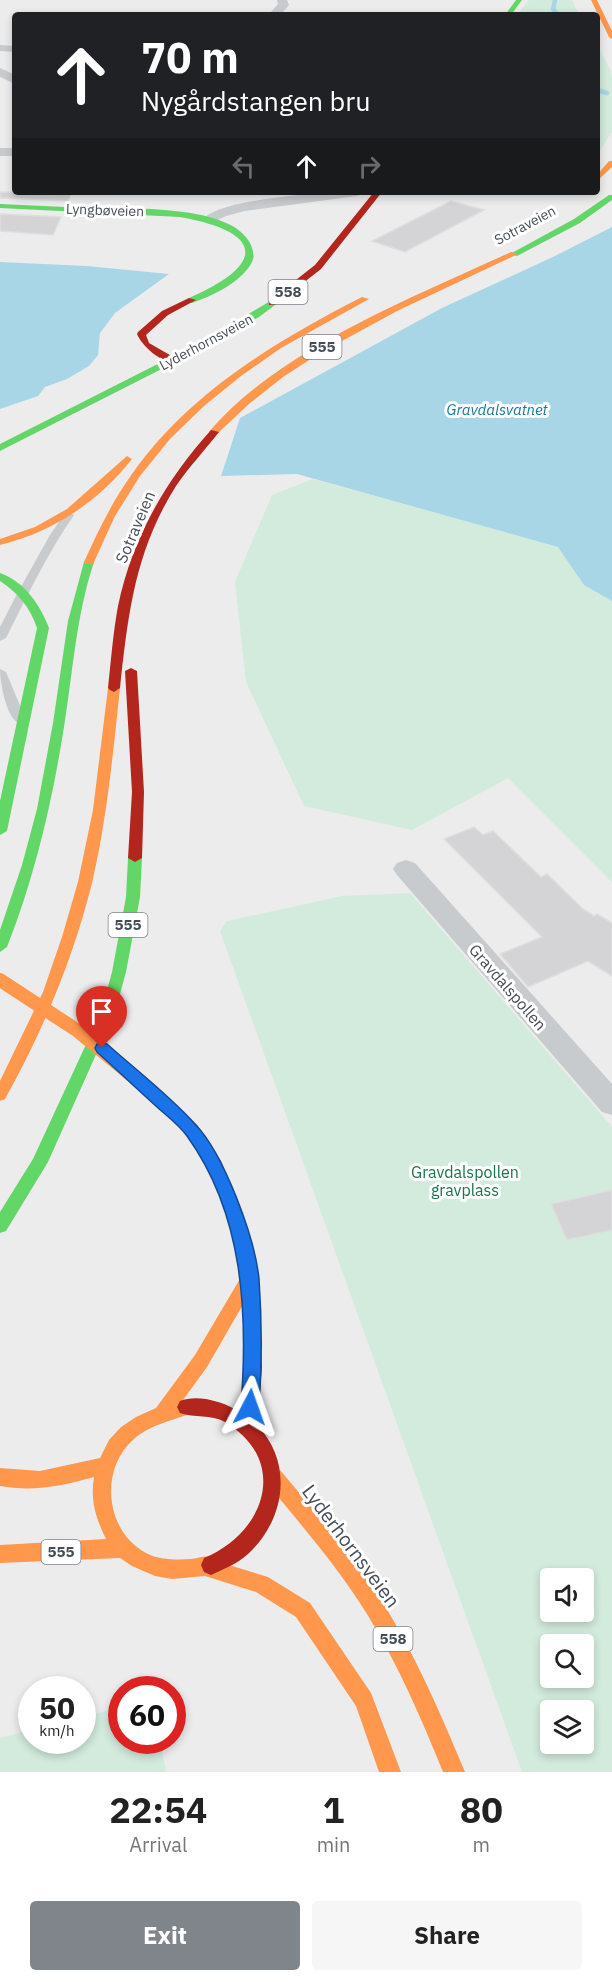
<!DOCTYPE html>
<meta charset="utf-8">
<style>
body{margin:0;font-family:"IBM Plex Sans",sans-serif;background:#f6f6f6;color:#222;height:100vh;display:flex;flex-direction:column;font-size:22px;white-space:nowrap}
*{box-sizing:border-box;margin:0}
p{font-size:20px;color:#767676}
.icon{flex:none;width:33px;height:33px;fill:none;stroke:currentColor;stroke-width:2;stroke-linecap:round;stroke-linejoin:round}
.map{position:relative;height:1772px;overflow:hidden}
.side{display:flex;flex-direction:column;background:#fff;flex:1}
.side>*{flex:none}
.banner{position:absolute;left:12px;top:12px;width:588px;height:183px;border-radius:6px;box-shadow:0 3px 9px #0003;background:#202124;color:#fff;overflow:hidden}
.buttons{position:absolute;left:540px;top:1568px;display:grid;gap:12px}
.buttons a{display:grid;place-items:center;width:54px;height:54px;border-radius:6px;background:#fff;box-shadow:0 3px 9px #0003;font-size:30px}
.speed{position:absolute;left:18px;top:1676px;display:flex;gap:12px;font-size:30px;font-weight:700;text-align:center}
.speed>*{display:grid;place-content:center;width:78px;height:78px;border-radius:50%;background:#fff;box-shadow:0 3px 9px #0003;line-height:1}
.speed small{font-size:15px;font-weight:400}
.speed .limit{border:9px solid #d22;background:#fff;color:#111}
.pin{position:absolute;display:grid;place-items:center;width:51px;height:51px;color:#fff;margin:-62px -26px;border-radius:50% 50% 50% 0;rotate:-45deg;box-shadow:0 0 6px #0007}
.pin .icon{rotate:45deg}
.me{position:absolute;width:66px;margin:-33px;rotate:4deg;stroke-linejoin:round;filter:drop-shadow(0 0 4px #0008)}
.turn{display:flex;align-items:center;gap:21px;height:126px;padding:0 30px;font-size:27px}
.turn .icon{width:78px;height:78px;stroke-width:2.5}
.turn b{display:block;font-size:42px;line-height:51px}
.lanes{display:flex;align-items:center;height:57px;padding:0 30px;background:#0003;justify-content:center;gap:30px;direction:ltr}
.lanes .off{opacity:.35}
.eta{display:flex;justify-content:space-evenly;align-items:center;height:102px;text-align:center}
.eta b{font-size:36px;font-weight:700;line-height:42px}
.action{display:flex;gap:12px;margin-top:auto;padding:12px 30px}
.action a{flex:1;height:69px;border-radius:6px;background:#80858b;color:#fff;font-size:24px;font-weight:700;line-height:69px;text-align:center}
.action a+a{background:#f6f6f6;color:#222}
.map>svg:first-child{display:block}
.green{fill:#d2ebdd;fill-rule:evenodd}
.water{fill:#a8d6e7}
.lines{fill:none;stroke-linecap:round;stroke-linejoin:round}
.stream{stroke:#a8d6e7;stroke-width:4.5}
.building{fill:#d4d4d6;stroke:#dededf;stroke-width:1.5}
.lane{fill:#c8cbcd;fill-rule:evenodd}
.street{fill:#c8cbcd;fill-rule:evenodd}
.fast{fill:#63d668;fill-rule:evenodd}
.slow{fill:#ff974d;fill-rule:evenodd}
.jam{fill:#b3261e;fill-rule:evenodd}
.slow-bridge{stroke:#ff974d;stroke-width:14}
.route{fill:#1a73e8;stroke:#114b97;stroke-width:1.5}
.labels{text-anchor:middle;stroke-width:6;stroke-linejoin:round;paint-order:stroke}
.far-street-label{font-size:14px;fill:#454e57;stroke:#fff}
.shield{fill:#fff;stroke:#7d8389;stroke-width:1.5}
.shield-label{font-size:15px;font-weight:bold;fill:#454e57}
.far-water-label{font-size:15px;font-style:italic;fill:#15789b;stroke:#fff}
.street-label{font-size:16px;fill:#454e57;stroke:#fff}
.park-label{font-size:16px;fill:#1c734c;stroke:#fff}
.near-street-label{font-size:20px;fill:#454e57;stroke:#fff}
</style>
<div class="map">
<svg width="612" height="1772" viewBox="0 0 612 1772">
<rect width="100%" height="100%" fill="#edecec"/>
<!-- green -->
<g class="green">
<polygon points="529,0 572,0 579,15 517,15"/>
<polygon points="597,45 610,69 612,77 612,132 597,155"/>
<polygon points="313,479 559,547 584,585 612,601 612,882 508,778 412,830 304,806 246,682 235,582 272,495"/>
<path d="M 410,893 L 612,1127 L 612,1772 L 522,1772 L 220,931 L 227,921 L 342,896 ZM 550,1578 L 584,1578 L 584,1611 L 550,1611 ZM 550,1644 L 584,1644 L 584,1677 L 550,1677 ZM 550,1710 L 584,1710 L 584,1743 L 550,1743 Z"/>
<polygon points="121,1707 122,1740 160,1740 166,1772 0,1772 0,1738 31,1730 32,1740 82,1740 83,1717"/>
</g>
<!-- water -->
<g class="water">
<polygon points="612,227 612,601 584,585 558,547 297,474 221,476 240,418 442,308 555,256"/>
<polygon points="0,262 87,266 169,274 115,313 100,333 98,355 89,366 67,379 45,387 38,396 0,409"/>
</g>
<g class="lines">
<!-- stream -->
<g class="stream">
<polyline points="555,0 553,9 558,15"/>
<polyline points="597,90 607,93"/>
</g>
</g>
<!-- building -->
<g class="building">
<polygon points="0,192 72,192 68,201 0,198"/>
<polygon points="451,201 484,210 405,252 372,241"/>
<polygon points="0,214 61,217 53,235 0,231"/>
<polygon points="474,827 483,835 493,831 541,877 547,874 583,909 594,916 597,914 612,923 612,976 588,961 528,987 500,954 542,937 444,839"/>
<polygon points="612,1190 612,1230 567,1240 551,1204"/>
</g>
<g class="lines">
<!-- lane -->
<g class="lane">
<path d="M 69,512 L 74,515 C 47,554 27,596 6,638 L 0,641 L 0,627 L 18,592 L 50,535 L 65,513 Z"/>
<path d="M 0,669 L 6,672 L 26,720 L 24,723 L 20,724 C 6,719 0,682 0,669 Z"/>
</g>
<!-- street -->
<g class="street">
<polygon points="277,0 287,0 289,5 283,12 286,15 274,15 271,12 278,4"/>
<polygon points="0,45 15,46 15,52 0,51"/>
<polygon points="0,68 15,75 15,84 0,77"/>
<rect x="0" y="148" width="15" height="8"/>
<path d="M 325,192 L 364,192 L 357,196 L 245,211 L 226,216 L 209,224 L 202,220 C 219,200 298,196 325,192 Z"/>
<polygon points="406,860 415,863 612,1084 612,1115 602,1112 397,875 393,869 397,863"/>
</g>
<!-- fast -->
<g class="fast">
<polygon points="516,0 522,0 511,15 505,15"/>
<polygon points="609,195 612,195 612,200 580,223 517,256 510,254 574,219"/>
<path d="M 0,204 C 29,205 58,207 87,208 C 126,209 233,203 251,245 C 253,251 255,256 252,262 C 242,282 212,296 192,303 L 188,300 L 189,298 C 267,264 264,232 180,217 L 0,208 Z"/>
<polygon points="272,300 276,303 275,305 259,317 209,345 0,451 0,444 203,341"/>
<path d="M 89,559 L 94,562 C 76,616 73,672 64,727 C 52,803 35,876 7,947 L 0,952 L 0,930 L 22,865 L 37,809 L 53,723 L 68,621 L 84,562 Z"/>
<path d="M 0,573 C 24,581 41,606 49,628 L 7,831 L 0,835 L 0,801 L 37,628 C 30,607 18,593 0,581 Z"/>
<polygon points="135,854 142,858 140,897 126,972 115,1012 48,1162 6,1231 0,1233 0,1212 33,1159 101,1012 112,972 126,897 128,858"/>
</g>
<!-- slow -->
<g class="slow">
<polygon points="591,0 597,0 612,31 612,39 609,37"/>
<polygon points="609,161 612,161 612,167 597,181 597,175"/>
<path d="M 511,252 L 518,254 L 397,311 L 320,353 L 283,377 L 249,404 L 217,434 L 209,432 C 279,349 414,297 511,252 Z"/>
<path d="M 362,297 L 369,299 L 281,348 L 241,376 L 204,406 L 170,439 L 140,476 L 115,516 L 94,562 L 93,564 L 85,564 L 84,562 C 98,531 112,502 132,474 C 189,393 276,341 362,297 Z"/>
<path d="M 127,456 L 132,459 C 98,502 53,532 0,545 L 0,539 L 35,527 L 67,509 Z"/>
<path d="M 114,684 L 120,688 C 113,753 107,819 92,883 C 73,959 43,1031 5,1099 L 0,1101 L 0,1081 L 43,992 L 62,937 L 78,882 L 93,810 L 108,688 Z"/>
<path d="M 250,1270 L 256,1272 L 258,1277 L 256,1282 L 207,1367 L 183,1400 L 192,1401 L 195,1407 L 192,1413 C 172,1421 151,1424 134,1439 C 99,1469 105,1531 146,1553 C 159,1560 177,1560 191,1559 C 201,1558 208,1554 218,1558 L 219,1562 L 268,1577 L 310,1603 L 371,1693 L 401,1772 L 379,1772 L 356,1706 L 296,1617 L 256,1592 L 205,1576 L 172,1579 L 155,1576 L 132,1566 L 120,1558 L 0,1563 L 0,1545 L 106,1539 C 96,1519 90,1500 94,1477 C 62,1486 33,1492 0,1486 L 0,1468 L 40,1471 L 100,1458 L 109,1440 L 121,1427 L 136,1417 L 156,1408 L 195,1355 L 244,1272 Z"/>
<path d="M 273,1467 L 280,1470 C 311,1507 344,1544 371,1584 C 410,1643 438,1707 465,1772 L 443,1772 C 421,1718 398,1664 367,1614 C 338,1567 301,1525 266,1482 L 264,1476 L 266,1470 Z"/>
</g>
<!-- jam -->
<g class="jam">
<polygon points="374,192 382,192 321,269 275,305 269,305 269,301 315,265"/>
<path d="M 189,298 L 196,300 L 168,315 L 146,335 L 149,343 L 175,358 L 175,362 C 161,363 142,346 137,334 L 138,332 L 162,311 Z"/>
<path d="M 211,430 L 219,432 C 205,450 189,467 176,486 C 135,551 128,614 120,688 L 114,692 L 110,690 L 108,688 C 111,661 113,633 118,606 C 132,539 165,481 211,430 Z"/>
<polygon points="131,668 137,671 144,792 142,858 135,862 128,858 132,792 125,671"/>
<path d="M 151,1085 L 156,1087 L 197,1125 L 221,1161 L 242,1213 L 258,1277 L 262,1367 L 257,1425 C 294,1463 285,1520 248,1554 C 237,1564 224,1569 211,1575 L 204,1572 L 201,1565 L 204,1558 C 265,1533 290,1461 225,1422 C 211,1414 194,1418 180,1413 L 177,1407 L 180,1401 C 198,1394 224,1402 240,1412 C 244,1368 246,1322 242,1278 C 237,1236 212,1166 186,1133 C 174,1120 159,1108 146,1095 L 143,1091 L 146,1087 Z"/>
</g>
<!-- slow-bridge -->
<polyline class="slow-bridge" points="0,980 78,1031 151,1091"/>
</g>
<!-- route -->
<path class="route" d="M 102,1042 L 107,1044 C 136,1070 169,1095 195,1124 C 224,1154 255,1238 259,1279 C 262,1322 262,1365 259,1407 L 256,1413 L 250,1416 L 243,1413 L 241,1407 C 248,1314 244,1215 187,1136 C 179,1125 167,1116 157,1107 C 137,1089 117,1070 97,1052 L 95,1048 L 97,1044 Z"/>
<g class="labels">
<!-- far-street labels -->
<g class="far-street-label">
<text transform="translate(105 210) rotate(2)" y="5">Lyngbøveien</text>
<text transform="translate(525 225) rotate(-28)" y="5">Sotraveien</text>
<text transform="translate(206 342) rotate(-28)" y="5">Lyderhornsveien</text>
</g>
<!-- shield labels -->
<g class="shield">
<rect x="268.5" y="280" width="39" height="24" rx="4.5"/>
<rect x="302.5" y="335" width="39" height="24" rx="4.5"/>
<rect x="108.5" y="913" width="39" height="24" rx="4.5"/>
<rect x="41.5" y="1540" width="39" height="24" rx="4.5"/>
<rect x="373.5" y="1627" width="39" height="24" rx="4.5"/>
</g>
<g class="shield-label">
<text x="288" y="297">558</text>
<text x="322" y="352">555</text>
<text x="128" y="930">555</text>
<text x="61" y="1557">555</text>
<text x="393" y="1644">558</text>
</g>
<!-- far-water labels -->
<g class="far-water-label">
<text x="497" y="415">Gravdalsvatnet</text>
</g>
<!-- street labels -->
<g class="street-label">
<text transform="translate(135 527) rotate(-67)" y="6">Sotraveien</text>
<text transform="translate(508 987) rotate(49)" y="6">Gravdalspollen</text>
</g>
<!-- park labels -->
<g class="park-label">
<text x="465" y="1178">Gravdalspollen<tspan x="465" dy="18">gravplass</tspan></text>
</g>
<!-- near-street labels -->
<g class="near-street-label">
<text transform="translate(351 1546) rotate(53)" y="7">Lyderhornsveien</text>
</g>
</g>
</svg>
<div class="buttons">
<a><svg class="icon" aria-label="sound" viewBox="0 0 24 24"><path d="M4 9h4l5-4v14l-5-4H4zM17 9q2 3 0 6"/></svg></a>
<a><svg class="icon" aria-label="search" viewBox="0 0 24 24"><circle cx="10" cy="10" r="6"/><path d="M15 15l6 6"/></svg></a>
<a><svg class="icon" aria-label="layers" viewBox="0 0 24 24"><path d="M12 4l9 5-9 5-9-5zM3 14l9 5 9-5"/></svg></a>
</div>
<div class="speed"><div>50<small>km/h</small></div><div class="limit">60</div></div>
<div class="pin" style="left:102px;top:1048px;background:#d93025"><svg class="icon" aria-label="arrive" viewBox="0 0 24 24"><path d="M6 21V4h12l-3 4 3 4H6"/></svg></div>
<svg class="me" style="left:250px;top:1407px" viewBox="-20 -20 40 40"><path d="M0-17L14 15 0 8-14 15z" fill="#1a73e8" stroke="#fff" stroke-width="4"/></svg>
<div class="banner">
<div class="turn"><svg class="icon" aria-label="ahead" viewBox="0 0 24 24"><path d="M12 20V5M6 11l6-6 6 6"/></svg><div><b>70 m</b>Nygårdstangen bru</div></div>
<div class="lanes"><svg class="icon off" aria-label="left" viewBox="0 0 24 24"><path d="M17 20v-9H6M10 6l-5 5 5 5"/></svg><svg class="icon" aria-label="ahead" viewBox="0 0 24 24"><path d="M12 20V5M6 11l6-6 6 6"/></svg><svg class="icon off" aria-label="right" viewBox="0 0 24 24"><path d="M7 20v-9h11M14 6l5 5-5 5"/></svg></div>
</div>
</div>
<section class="side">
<div class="eta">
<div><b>22:54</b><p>Arrival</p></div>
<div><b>1</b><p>min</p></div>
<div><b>80</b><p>m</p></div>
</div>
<div class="action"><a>Exit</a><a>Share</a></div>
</section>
